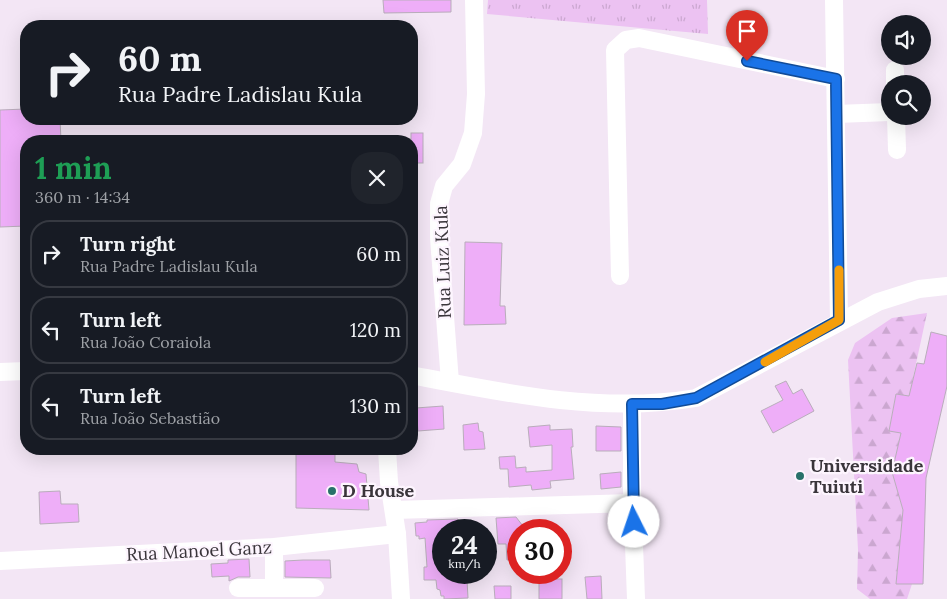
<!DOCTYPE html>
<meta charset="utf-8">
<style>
body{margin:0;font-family:Lora,serif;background:#20242c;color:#f1f3f6;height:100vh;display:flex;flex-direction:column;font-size:19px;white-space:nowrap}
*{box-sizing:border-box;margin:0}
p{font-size:16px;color:#9ea1a6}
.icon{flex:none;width:28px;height:28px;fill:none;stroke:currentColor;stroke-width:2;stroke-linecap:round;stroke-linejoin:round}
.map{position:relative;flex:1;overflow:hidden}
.side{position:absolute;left:20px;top:135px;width:398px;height:320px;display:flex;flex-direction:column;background:#171b24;border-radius:20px;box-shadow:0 5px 20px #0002}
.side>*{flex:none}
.banner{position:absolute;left:20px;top:20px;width:398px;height:105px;border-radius:20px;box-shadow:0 5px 20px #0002;background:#171b24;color:#f1f3f6;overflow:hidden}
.buttons{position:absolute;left:881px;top:15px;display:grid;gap:10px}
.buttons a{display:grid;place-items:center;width:50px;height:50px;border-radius:50%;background:#171b24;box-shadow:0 5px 20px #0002;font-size:25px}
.speed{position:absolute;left:432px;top:519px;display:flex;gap:10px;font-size:25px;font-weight:700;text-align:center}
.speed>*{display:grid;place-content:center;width:65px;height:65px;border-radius:50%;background:#171b24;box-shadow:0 5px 20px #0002;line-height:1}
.speed small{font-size:12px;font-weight:400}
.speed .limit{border:8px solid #d22;background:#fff;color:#111}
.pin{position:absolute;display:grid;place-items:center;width:42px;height:42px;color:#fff;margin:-51px -21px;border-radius:50% 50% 50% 0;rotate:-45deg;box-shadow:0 0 5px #0007}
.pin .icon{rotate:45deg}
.me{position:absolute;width:55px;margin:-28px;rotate:356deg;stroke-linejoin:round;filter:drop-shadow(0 0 4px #0008)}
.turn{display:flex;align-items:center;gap:18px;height:105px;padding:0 15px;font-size:22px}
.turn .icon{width:65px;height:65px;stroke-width:2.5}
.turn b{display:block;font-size:35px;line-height:42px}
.round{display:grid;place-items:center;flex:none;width:52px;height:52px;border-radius:20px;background:#20242c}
.headline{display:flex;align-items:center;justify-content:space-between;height:85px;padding:0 15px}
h1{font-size:30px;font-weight:800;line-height:38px;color:#1e9e55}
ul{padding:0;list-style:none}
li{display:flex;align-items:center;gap:15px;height:68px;margin:0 10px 8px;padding:0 5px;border:2px solid #363941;border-radius:20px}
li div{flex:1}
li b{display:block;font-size:19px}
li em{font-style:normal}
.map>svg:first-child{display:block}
.forest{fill:url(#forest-firs)}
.park{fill:url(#park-tufts)}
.building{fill:#eeaef8;stroke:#b9adbb}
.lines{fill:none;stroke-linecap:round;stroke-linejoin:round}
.minor{stroke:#fff;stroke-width:18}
.route-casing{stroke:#114b97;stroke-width:12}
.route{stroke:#1a73e8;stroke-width:9}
.slow{stroke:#f59e0b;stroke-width:9}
.poi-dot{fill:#28716a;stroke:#fdf5fe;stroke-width:2}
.labels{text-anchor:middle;stroke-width:4.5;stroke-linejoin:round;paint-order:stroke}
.street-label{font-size:18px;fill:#3a353b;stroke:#fdf5fe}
.poi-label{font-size:18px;font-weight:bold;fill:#3a353b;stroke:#fdf5fe;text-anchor:start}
</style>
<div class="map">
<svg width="947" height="599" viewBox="0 0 947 599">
<defs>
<pattern id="forest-firs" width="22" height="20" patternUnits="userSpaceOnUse" patternTransform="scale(1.25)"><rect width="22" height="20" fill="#ecc2f2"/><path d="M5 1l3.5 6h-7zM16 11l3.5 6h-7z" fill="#cba7d0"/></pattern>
<pattern id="park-tufts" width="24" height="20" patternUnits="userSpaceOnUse" patternTransform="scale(1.25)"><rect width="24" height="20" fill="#ecc2f2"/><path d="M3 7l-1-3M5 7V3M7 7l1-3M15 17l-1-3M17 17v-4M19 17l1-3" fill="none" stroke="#cba7d0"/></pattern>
</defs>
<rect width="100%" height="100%" fill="#f3e6f5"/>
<!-- forest -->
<polygon class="forest" points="927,313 909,396 896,394 889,430 901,433 892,472 903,510 896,583 912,584 907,599 870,599 857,589 858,550 848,360 855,343 892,318"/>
<!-- park -->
<polygon class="park" points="488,0 707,0 708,34 487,14"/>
<!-- building -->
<g class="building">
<polygon points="383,0 451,0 451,12 384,13"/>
<polygon points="26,109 26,119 60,119 61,141 26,141 26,226 0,227 0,110"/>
<rect x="411" y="133" width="12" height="30"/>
<polygon points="465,242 502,243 500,306 505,306 506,324 464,325"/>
<polygon points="931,332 947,336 947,386 926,478 923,584 896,584 903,510 892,472 901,433 889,431 896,394 909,396 917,363 924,364"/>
<polygon points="786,381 793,394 802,389 814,411 773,433 761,411 783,400 775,386"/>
<polygon points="443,406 444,429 418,431 416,408"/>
<polygon points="478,423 479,431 483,432 485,449 464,450 463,425"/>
<polygon points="550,425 550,430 572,429 573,447 571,447 574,479 550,481 551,488 532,490 531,485 509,487 508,469 500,469 499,457 515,456 516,468 526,467 526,472 552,470 552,445 530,447 528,427"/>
<polygon points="596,426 621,427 621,451 596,451"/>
<polygon points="296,449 335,449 335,462 357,464 359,472 366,474 369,510 296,508"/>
<polygon points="621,472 621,487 601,489 600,474"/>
<polygon points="60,491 61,504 78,504 79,522 40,524 39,492"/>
<polygon points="516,517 526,530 519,530 519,559 507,560 506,544 498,544 496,518"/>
<polygon points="458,519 458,530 444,530 444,572 451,572 451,580 467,580 468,598 444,599 444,596 441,596 440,590 437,589 436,580 424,580 424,567 427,567 425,538 419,539 419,536 416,536 415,523 427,522 427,520"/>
<polygon points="249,559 250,577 238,577 229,581 229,576 212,577 211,564 228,563 228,560"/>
<polygon points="303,560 330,560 331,578 285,577 285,561"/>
<polygon points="601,576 602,599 587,599 585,577"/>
<rect x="539" y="579" width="23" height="20"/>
<polygon points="494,586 511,586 511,599 495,599"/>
</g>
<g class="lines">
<!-- minor -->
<g class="minor">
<polyline points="834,0 839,321"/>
<polyline points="895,70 895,84"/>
<polyline points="836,114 890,112"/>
<polyline points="896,116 897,150"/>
<polyline points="620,276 615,50 626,40 639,38 836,79"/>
<polyline points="0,372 26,371"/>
<path d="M 411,375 C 504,393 602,414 696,398 L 878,302 L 919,289 L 947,286"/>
<polyline points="450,382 439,238 439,204 444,186 462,164 473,133 476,94 474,0"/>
<polyline points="632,404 632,490 636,599"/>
<polyline points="387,449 389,482 397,534 401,599"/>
<polyline points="394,510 632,503"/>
<polyline points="0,561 274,547 397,534"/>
<polyline points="238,588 315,588"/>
<polyline points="274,588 274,547"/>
</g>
</g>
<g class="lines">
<!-- route casing -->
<g class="route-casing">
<polyline id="route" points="634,522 632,404 662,404 696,398 839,320 836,79 747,61"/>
</g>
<!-- route -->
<use href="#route" class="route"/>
<!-- slow -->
<polyline class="slow" points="765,362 839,320 839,270"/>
</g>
<!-- markers -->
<g class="poi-dot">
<circle cx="800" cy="476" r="5"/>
<circle cx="332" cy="491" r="5"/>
</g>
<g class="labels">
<!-- street labels -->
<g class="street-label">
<text transform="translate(443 262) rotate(-92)" y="6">Rua Luiz Kula</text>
<text transform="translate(199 551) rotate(-3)" y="6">Rua Manoel Ganz</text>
</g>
<!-- poi labels -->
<g class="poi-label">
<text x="810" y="472">Universidade<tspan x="810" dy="21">Tuiuti</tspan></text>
<text x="342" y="497">D House</text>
</g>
</g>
</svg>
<div class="buttons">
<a><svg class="icon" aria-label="sound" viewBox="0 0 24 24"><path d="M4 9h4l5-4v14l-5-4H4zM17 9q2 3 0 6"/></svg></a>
<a><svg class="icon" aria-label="search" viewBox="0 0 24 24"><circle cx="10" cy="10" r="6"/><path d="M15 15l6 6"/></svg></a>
</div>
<div class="speed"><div>24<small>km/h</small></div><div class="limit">30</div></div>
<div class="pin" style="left:747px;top:61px;background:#d93025"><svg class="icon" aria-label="arrive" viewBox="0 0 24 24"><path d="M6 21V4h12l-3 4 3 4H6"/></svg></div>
<svg class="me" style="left:634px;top:522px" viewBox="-20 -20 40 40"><circle r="19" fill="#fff"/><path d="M0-13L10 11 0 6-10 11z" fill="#1a73e8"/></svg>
<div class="banner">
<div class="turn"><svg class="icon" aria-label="right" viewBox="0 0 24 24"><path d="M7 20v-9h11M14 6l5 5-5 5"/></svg><div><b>60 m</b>Rua Padre Ladislau Kula</div></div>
</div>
<section class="side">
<div class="headline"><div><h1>1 min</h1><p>360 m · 14:34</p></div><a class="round"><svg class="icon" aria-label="close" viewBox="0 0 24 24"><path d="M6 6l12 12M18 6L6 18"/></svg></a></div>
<ul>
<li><svg class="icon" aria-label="right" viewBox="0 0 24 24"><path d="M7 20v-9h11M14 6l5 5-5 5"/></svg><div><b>Turn right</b><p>Rua Padre Ladislau Kula</p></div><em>60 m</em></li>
<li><svg class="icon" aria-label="left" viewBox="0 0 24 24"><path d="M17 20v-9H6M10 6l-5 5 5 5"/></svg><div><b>Turn left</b><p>Rua João Coraiola</p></div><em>120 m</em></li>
<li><svg class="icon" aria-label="left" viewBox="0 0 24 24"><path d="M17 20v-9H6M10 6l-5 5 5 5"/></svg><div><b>Turn left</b><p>Rua João Sebastião</p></div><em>130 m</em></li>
</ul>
</section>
</div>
